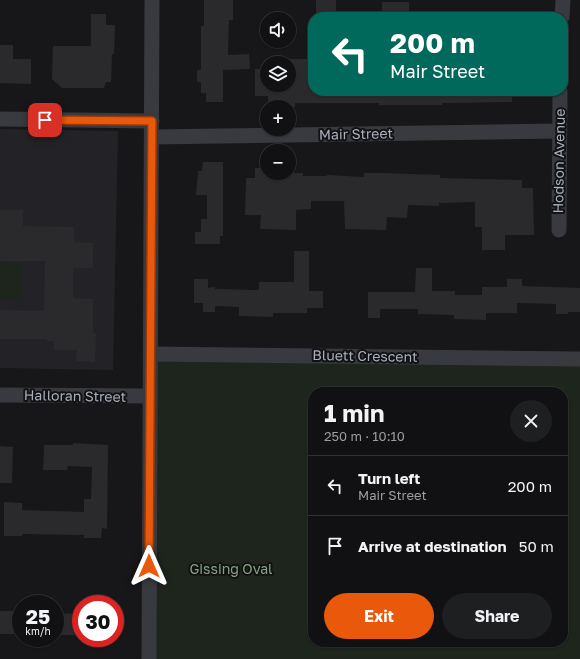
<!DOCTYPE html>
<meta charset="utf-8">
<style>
body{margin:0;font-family:"Golos Text",sans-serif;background:#1e1f21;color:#f1f3f6;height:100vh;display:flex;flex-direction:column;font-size:15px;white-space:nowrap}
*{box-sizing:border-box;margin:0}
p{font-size:13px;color:#9c9da0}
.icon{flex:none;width:22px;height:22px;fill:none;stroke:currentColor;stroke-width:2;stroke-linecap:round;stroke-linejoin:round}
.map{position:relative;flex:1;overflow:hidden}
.sheet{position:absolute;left:308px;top:387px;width:260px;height:260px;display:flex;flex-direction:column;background:#111113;border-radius:16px;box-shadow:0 1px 3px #0004,0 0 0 1px #303133}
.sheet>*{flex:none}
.top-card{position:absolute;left:308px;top:12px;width:260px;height:84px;border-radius:16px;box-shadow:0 1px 3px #0004,0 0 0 1px #303133;background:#00695c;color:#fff;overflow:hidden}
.fabs{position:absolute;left:260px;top:12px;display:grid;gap:8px}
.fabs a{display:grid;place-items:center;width:36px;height:36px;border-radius:50%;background:#111113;box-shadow:0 1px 3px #0004,0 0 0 1px #303133;font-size:20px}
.speed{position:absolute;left:12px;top:595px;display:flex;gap:8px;font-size:20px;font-weight:700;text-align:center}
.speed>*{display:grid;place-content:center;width:52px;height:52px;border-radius:50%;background:#111113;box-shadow:0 1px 3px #0004,0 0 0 1px #303133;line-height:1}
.speed small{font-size:10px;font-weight:400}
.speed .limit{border:6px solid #d22;background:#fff;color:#111}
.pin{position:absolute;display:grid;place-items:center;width:34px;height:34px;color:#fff;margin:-17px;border-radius:8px;box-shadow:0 2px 6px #0006}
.me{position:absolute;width:44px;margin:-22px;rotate:0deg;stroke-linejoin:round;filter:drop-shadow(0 0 3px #0008)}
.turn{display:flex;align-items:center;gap:14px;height:84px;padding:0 16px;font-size:18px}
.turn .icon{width:52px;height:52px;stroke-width:2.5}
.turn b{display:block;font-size:28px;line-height:34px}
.round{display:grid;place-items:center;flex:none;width:42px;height:42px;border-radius:21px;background:#1e1f21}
.head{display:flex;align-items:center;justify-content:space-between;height:68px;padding:0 16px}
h1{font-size:24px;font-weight:700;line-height:30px}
.action{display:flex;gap:8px;margin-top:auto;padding:8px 16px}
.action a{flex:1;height:46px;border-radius:24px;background:#ea580c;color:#fff;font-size:16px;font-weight:700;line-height:46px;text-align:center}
.action a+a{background:#1e1f21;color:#f1f3f6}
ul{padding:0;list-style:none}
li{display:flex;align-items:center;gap:12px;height:60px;padding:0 16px;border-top:1px solid #303133}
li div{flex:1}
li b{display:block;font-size:15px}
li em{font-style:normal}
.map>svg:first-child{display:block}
.built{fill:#232327}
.green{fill:#1d251d;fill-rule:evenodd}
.building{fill:#2a2a2d}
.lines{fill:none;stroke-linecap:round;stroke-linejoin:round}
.minor{stroke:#383a3f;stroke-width:15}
.route-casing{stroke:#983908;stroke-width:10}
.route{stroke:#ea580c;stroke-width:7}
.labels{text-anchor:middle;stroke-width:4;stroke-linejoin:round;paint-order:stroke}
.street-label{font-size:14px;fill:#a9b0ba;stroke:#121214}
.park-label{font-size:14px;fill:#80a57f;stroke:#121214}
</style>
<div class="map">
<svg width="580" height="659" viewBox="0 0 580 659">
<rect width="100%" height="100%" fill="#171719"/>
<!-- built -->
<polygon class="built" points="0,129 118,131 113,370 0,368"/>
<!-- green -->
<g class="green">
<polygon points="0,263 21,264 21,299 0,299"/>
<path d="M 151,354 L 580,359 L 580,659 L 149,659 ZM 313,392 L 563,392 L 563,642 L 313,642 Z"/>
</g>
<!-- building -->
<g class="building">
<polygon points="204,0 233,0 233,20 229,20 228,55 249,54 250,69 223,70 223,102 206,102 206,93 201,93 201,82 197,82 197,70 201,70 201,26 204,26"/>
<rect x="316" y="0" width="20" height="17"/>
<rect x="382" y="2" width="27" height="15"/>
<polygon points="91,14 106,14 106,25 115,25 114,54 112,54 111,82 106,82 104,88 62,88 52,79 53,46 91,46"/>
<polygon points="0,45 13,45 13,59 31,59 31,84 0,83"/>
<polygon points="282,59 312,59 312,91 512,91 512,102 442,103 442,105 379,105 379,103 295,103 295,107 282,107 282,102 268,102 268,96 255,96 255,69 267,69 267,85 289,85 289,63 282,63"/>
<polygon points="203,162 223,162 223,236 220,236 220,244 195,244 195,232 201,232 201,219 207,219 207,195 196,195 198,171 202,171"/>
<polygon points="255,168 267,168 267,173 303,173 303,176 327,176 327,175 364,177 364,173 383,173 440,175 440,178 522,180 522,188 533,188 534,235 505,235 505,250 482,250 482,227 475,227 475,202 439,203 439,206 408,205 407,218 387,217 386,230 345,229 344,201 311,201 311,209 296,210 296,230 260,229 261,215 245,215 246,178 255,178"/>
<polygon points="0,210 23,210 23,226 74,227 74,242 93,243 93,268 73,268 73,298 93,299 93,333 96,333 95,362 76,361 77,350 54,350 54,341 47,341 47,339 0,339 0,310 44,311 45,261 0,261"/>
<polygon points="294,251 309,251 309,291 323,291 323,308 307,308 307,313 273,313 273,317 239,316 239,307 215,306 215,312 203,312 203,303 194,303 194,279 208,279 208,288 215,287 215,289 259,290 259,282 294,282"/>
<polygon points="416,268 432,268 432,291 455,291 455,295 482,295 482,287 507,287 507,279 522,279 522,286 580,288 580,312 568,312 568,314 556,314 556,304 517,303 517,313 486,313 486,320 454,319 454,315 418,314 418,309 380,309 380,318 368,318 368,292 415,292"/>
<polygon points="73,443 108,445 107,529 102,528 101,538 84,538 84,535 22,534 22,536 4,536 4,502 22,503 22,510 84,512 84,499 91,499 92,467 68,466 67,470 43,470 44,445 73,445"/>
<polygon points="0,446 13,447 12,483 0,483"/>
<rect x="0" y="611" width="15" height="23"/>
<polygon points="55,613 81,614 81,635 55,635"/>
</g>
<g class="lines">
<!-- minor -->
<g class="minor">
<polyline points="562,17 563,0"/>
<polyline points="0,119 152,121"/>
<polyline points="152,137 559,131"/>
<polyline points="559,230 560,91"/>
<polyline points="151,354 580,359"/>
<polyline points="0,395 150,396"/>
<polyline points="149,659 152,0"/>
</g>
</g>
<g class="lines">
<!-- route casing -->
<g class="route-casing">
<polyline id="route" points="45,120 152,121 149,566"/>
</g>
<!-- route -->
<use href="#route" class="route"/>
</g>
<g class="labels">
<!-- street labels -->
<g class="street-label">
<text transform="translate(356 134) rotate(-1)" y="5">Mair Street</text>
<text transform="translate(559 161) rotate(-89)" y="5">Hodson Avenue</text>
<text transform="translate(365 356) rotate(1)" y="5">Bluett Crescent</text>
<text transform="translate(75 396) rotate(1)" y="5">Halloran Street</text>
</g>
<!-- park labels -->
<g class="park-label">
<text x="231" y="574">Gissing Oval</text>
</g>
</g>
</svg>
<div class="fabs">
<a><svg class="icon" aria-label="sound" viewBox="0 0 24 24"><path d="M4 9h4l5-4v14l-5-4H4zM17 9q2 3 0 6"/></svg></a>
<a><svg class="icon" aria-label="layers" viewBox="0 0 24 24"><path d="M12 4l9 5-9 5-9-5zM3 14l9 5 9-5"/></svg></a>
<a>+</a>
<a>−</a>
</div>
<div class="speed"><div>25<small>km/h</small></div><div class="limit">30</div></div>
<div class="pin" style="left:45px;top:120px;background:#d93025"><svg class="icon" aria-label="arrive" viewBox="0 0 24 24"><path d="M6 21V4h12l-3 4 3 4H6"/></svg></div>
<svg class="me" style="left:149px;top:566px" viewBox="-20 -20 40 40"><path d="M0-17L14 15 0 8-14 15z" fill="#ea580c" stroke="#fff" stroke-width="4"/></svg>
<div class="top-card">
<div class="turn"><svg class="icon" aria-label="left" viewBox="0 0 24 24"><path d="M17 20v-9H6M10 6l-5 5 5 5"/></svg><div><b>200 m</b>Mair Street</div></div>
</div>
<section class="sheet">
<div class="head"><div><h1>1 min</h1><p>250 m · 10:10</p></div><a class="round"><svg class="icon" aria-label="close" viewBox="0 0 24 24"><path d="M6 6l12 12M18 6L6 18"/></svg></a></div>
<ul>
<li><svg class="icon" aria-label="left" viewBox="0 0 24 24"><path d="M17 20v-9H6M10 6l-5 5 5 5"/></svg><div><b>Turn left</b><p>Mair Street</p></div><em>200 m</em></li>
<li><svg class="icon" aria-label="arrive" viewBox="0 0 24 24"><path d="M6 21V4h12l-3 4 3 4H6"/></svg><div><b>Arrive at destination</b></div><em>50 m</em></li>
</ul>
<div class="action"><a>Exit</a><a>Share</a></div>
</section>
</div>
